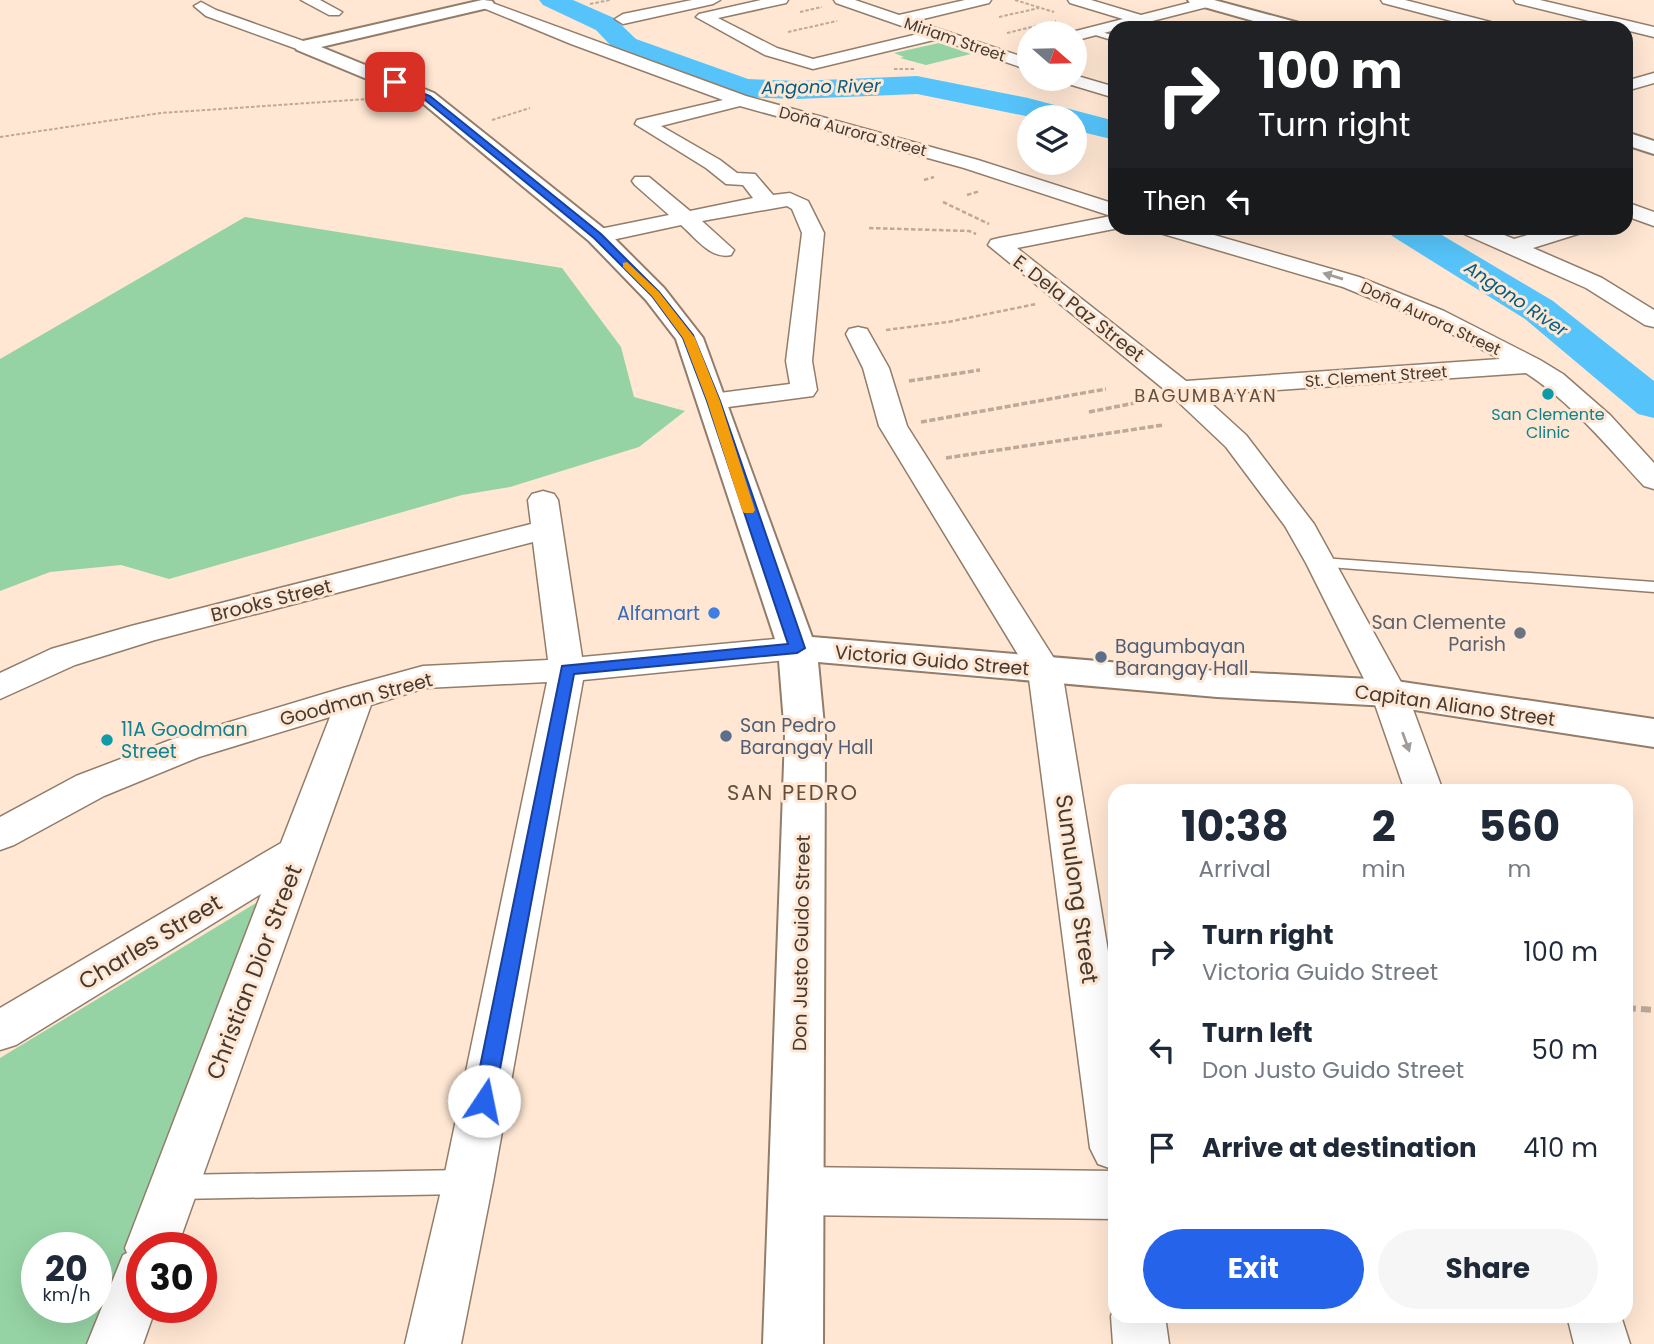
<!DOCTYPE html>
<meta charset="utf-8">
<style>
body{margin:0;font-family:Poppins,sans-serif;background:#f6f6f7;color:#1f2937;height:100vh;display:flex;flex-direction:column;font-size:26px;white-space:nowrap}
*{box-sizing:border-box;margin:0}
p{font-size:23px;color:#747a83}
.icon{flex:none;width:38px;height:38px;fill:none;stroke:currentColor;stroke-width:2;stroke-linecap:round;stroke-linejoin:round}
.map{position:relative;flex:1;overflow:hidden}
.details{position:absolute;left:1108px;top:784px;width:525px;height:539px;display:flex;flex-direction:column;background:#fff;border-radius:21px;box-shadow:0 7px 28px #0002}
.details>*{flex:none}
.banner{position:absolute;left:1108px;top:21px;width:525px;height:214px;border-radius:21px;box-shadow:0 7px 28px #0002;background:#202124;color:#fff;overflow:hidden}
.needle{width:46px;rotate:110deg}
.fabs{position:absolute;left:1017px;top:21px;display:grid;gap:14px}
.fabs a{display:grid;place-items:center;width:70px;height:70px;border-radius:50%;background:#fff;box-shadow:0 7px 28px #0002;font-size:35px}
.speed{position:absolute;left:21px;top:1232px;display:flex;gap:14px;font-size:35px;font-weight:700;text-align:center}
.speed>*{display:grid;place-content:center;width:91px;height:91px;border-radius:50%;background:#fff;box-shadow:0 7px 28px #0002;line-height:1}
.speed small{font-size:18px;font-weight:400}
.speed .limit{border:10px solid #d22;background:#fff;color:#111}
.pin{position:absolute;display:grid;place-items:center;width:60px;height:60px;color:#fff;margin:-30px;border-radius:14px;box-shadow:0 4px 10px #0006}
.me{position:absolute;width:77px;margin:-38px;rotate:11deg;stroke-linejoin:round;filter:drop-shadow(0 0 5px #0008)}
.turn{display:flex;align-items:center;gap:24px;height:147px;padding:0 35px;font-size:32px}
.turn .icon{width:91px;height:91px;stroke-width:2.5}
.turn b{display:block;font-size:49px;line-height:60px}
.then{display:flex;align-items:center;height:66px;padding:0 35px;background:#0003;gap:14px;font-size:26px}
.eta{display:flex;justify-content:space-evenly;align-items:center;height:119px;text-align:center}
.eta b{font-size:42px;font-weight:700;line-height:49px}
.button{display:flex;gap:14px;margin-top:auto;padding:14px 35px}
.button a{flex:1;height:80px;border-radius:42px;background:#2563eb;color:#fff;font-size:28px;font-weight:700;line-height:80px;text-align:center}
.button a+a{background:#f6f6f7;color:#1f2937}
ul{padding:0;list-style:none}
li{display:flex;align-items:center;gap:21px;height:98px;padding:0 35px}
li div{flex:1}
li b{display:block;font-size:26px}
li em{font-style:normal}
.map>svg:first-child{display:block}
.green{fill:#95d3a4;fill-rule:evenodd}
.lines{fill:none;stroke-linecap:round;stroke-linejoin:round}
.river{fill:#56c4fa;fill-rule:evenodd}
.service-casing{stroke:#927d6a;stroke-width:3}
.minor-casing{stroke:#927d6a;stroke-width:3}
.tertiary-casing{stroke:#927d6a;stroke-width:4}
.path-far3{stroke:#bca999;stroke-width:2;stroke-dasharray:3.5 2;stroke-linecap:butt}
.path-far2{stroke:#bca999;stroke-width:2.5;stroke-dasharray:4.5 2.5;stroke-linecap:butt}
.path-far1{stroke:#bca999;stroke-width:3.5;stroke-dasharray:6 2.5;stroke-linecap:butt}
.path{stroke:#bca999;stroke-width:6;stroke-dasharray:10 5;stroke-linecap:butt}
.service{fill:#fff;fill-rule:evenodd}
.minor{fill:#fff;fill-rule:evenodd}
.tertiary{fill:#fff;fill-rule:evenodd}
.oneway{fill:#a19c98}
.route{fill:#2563eb;stroke:#184099;stroke-width:2}
.slow{fill:#f59e0b}
.culture-dot{fill:#0f9aa8;stroke:#ffe7d3;stroke-width:2.5}
.shop-dot{fill:#3f7fe0;stroke:#ffe7d3;stroke-width:2.5}
.worship-dot{fill:#6b7280;stroke:#ffe7d3;stroke-width:2.5}
.service-dot{fill:#5c6f8a;stroke:#ffe7d3;stroke-width:2.5}
.labels{text-anchor:middle;stroke-width:6;stroke-linejoin:round;paint-order:stroke}
.far-street-label{font-size:16px;fill:#433a31;stroke:#ffe7d3}
.far-culture-label{font-size:16px;fill:#0d838f;stroke:#ffe7d3}
.far-water-label{font-size:18px;font-style:italic;fill:#025e82;stroke:#ffe7d3}
.far-neighbourhood-label{font-size:18px;letter-spacing:2px;fill:#624f3d;stroke:#ffe7d3}
.street-label{font-size:19px;fill:#433a31;stroke:#ffe7d3}
.shop-label{font-size:19px;fill:#366cbe;stroke:#ffe7d3;text-anchor:end}
.worship-label{font-size:19px;fill:#5b616d;stroke:#ffe7d3;text-anchor:end}
.service-label{font-size:19px;fill:#4e5e75;stroke:#ffe7d3;text-anchor:start}
.culture-label{font-size:19px;fill:#0d838f;stroke:#ffe7d3;text-anchor:start}
.neighbourhood-label{font-size:21px;letter-spacing:2px;fill:#624f3d;stroke:#ffe7d3}
.near-street-label{font-size:23px;fill:#433a31;stroke:#ffe7d3}
</style>
<div class="map">
<svg width="1654" height="1344" viewBox="0 0 1654 1344">
<rect width="100%" height="100%" fill="#ffe7d3"/>
<!-- green -->
<g class="green">
<polygon points="939,43 971,54 926,65 900,58 904,57 894,53"/>
<polygon points="245,217 562,268 621,347 634,397 685,411 639,447 510,487 462,495 169,579 121,565 50,572 0,591 0,359"/>
<path d="M 261,900 L 94,1344 L 0,1344 L 0,1058 ZM 37,1248 L 96,1248 L 96,1307 L 37,1307 Z"/>
</g>
<g class="lines">
<!-- river -->
<g class="river">
<polygon points="539,0 573,0 614,18 636,39 748,79 797,81 917,76 1028,98 1115,121 1115,140 1074,130 1074,117 1031,117 917,94 797,99 744,97 616,51 596,30 543,5"/>
<polygon points="1387,228 1430,228 1553,301 1654,381 1654,418 1638,414 1525,319 1392,236"/>
</g>
<!-- service casing -->
<g class="service-casing">
<g id="service">
<polygon points="1092,29 1115,36 1115,41 1089,33"/>
<polygon points="1322,558 1654,582 1654,592 1316,566 1314,563 1316,560"/>
<polygon points="464,1170 473,1174 477,1182 473,1190 464,1194 177,1199 168,1195 164,1187 168,1179 177,1175"/>
</g>
</g>
<!-- minor casing -->
<g class="minor-casing">
<g id="minor">
<polygon points="301,0 320,0 342,12 339,15 329,15"/>
<path d="M 484,0 L 746,96 L 978,160 L 1115,204 L 1115,228 L 1119,228 L 1017,248 L 1186,381 L 1500,359 L 1426,321 L 1343,287 L 1160,233 L 1158,228 L 1190,228 L 1359,277 L 1444,311 L 1540,360 L 1563,374 L 1610,415 L 1654,463 L 1654,489 L 1644,486 C 1607,446 1572,403 1526,373 L 1202,395 L 1246,435 L 1314,524 L 1407,693 L 1443,791 L 1405,791 L 1371,693 L 1306,563 L 1285,526 L 1226,447 L 1171,395 L 988,245 L 991,240 L 999,238 L 1111,216 L 964,168 L 740,106 L 661,126 L 720,160 L 737,173 L 755,174 L 773,195 L 790,193 L 808,201 L 824,233 L 812,361 L 817,390 L 813,396 L 713,409 L 704,407 L 700,401 L 704,395 L 790,384 L 786,361 L 802,233 L 792,209 L 787,206 L 702,221 L 734,250 L 731,255 C 711,260 695,237 681,225 L 598,243 L 590,241 L 587,236 L 590,231 L 669,215 L 635,185 L 632,181 L 635,177 L 649,177 L 690,211 L 753,198 L 743,185 L 726,184 L 706,168 L 635,124 L 637,120 L 723,100 L 571,44 L 481,7 L 479,4 Z"/>
<polygon points="692,0 720,0 713,4 623,24 615,19 623,14"/>
<polygon points="761,0 788,0 786,3 718,18 777,48 813,59 922,33 836,3 834,0 855,0 899,15 965,0 991,0 989,3 915,21 1029,59 1029,70 938,39 813,69 765,55 696,17 699,14"/>
<polygon points="1068,0 1091,0 1141,15 1200,0 1211,0 1213,3 1211,6 1125,28 1115,28 1115,30 1074,41 1074,33 1068,33 1123,19 1070,3"/>
<polygon points="1381,0 1405,0 1502,25 1504,28 1478,28 1383,3"/>
<polygon points="1514,0 1540,0 1654,27 1654,37 1516,3"/>
<polygon points="201,2 216,10 309,43 311,46 309,49 297,49 206,16 194,6"/>
<polygon points="1654,73 1654,83 1626,91 1626,81"/>
<polygon points="1074,75 1115,87 1115,98 1065,83 1062,79 1074,79"/>
<polygon points="1626,202 1654,212 1654,226 1626,216"/>
<polygon points="1459,228 1487,228 1514,239 1552,228 1583,228 1581,233 1533,248 1602,278 1654,310 1654,327 1645,325 1586,288 1462,233"/>
<polygon points="858,327 867,329 889,368 907,426 1062,671 1115,994 1115,1170 1098,1164 1090,1148 1028,671 879,426 863,368 846,334 849,329"/>
<polygon points="543,491 554,494 558,500 582,657 797,637 809,640 814,648 809,656 797,659 583,680 493,1182 461,1344 405,1344 443,1182 547,682 425,688 371,705 177,1248 142,1248 142,1307 156,1307 143,1344 87,1344 123,1255 127,1253 125,1248 261,894 16,1045 0,1050 0,1008 281,843 330,717 199,757 104,796 14,845 0,850 0,817 76,776 173,739 343,688 423,666 548,660 533,542 155,640 75,665 0,699 0,673 51,649 131,626 531,524 528,500 532,494"/>
<polygon points="796,1167 1115,1171 1115,1219 796,1215 778,1208 771,1191 778,1174"/>
<polygon points="1115,1306 1115,1316 1165,1316 1169,1344 1113,1344 1111,1316"/>
<polygon points="1567,1316 1621,1316 1630,1344 1574,1344"/>
</g>
</g>
<!-- tertiary casing -->
<g class="tertiary-casing">
<g id="tertiary">
<polygon points="482,0 492,1 494,4 492,7 321,47 434,93 607,231 664,288 703,338 812,637 1217,671 1389,680 1654,719 1654,747 1389,706 1217,697 818,662 825,736 823,1344 763,1344 785,736 778,648 676,339 646,300 589,241 420,101 297,50 294,46 303,41"/>
<polygon points="1188,0 1214,0 1303,24 1306,28 1278,28 1190,3"/>
<polygon points="1626,132 1654,141 1654,154 1626,145"/>
</g>
</g>
<!-- path-far3 -->
<g class="path-far3">
<polyline points="1015,0 1054,12"/>
<polyline points="590,4 610,0"/>
<polyline points="800,12 822,7"/>
<polyline points="999,17 1039,8"/>
<polyline points="788,32 837,21"/>
<polyline points="1007,33 1056,21"/>
<polyline points="894,69 914,69"/>
<polyline points="492,120 530,108"/>
<polyline points="0,137 161,113 368,99"/>
</g>
<!-- path-far2 -->
<g class="path-far2">
<polyline points="924,180 934,177"/>
<polyline points="967,195 980,191"/>
<polyline points="943,202 989,224"/>
<polyline points="869,228 969,231 976,234"/>
<polyline points="886,330 948,322 1036,304"/>
</g>
<!-- path-far1 -->
<g class="path-far1">
<polyline points="909,381 980,370"/>
<polyline points="1089,412 1150,400"/>
<polyline points="921,422 1106,389"/>
<polyline points="946,458 1163,425"/>
</g>
<!-- path -->
<polyline class="path" points="1626,1008 1654,1010"/>
<!-- service -->
<use href="#service" class="service"/>
<!-- minor -->
<use href="#minor" class="minor"/>
<!-- tertiary -->
<use href="#tertiary" class="tertiary"/>
</g>
<!-- one-way arrows -->
<defs><path id="oneway-solid" d="M-6-.8H1V-3.2L6.5 0L1 3.2V.8H-6Z" transform="scale(1.75)"/></defs>
<g class="oneway">
<use href="#oneway-solid" transform="translate(1333 276) rotate(-163)"/>
<use href="#oneway-solid" transform="translate(1406 742) rotate(70)"/>
</g>
<!-- route -->
<polygon class="route" points="392,81 430,96 601,234 659,292 693,335 720,401 805,648 797,653 574,674 494,1101 491,1108 484,1111 476,1108 473,1101 562,666 788,644 707,401 683,338 652,296 594,238 424,99 392,84"/>
<!-- slow -->
<polygon class="slow" points="627,262 659,292 695,338 720,401 755,510 753,513 744,513 742,510 707,401 683,338 652,296 623,267 623,263"/>
<!-- markers -->
<g class="culture-dot">
<circle cx="1548" cy="394" r="7"/>
<circle cx="107" cy="740" r="7"/>
</g>
<circle class="shop-dot" cx="714" cy="613" r="7"/>
<circle class="worship-dot" cx="1520" cy="633" r="7"/>
<g class="service-dot">
<circle cx="1101" cy="657" r="7"/>
<circle cx="726" cy="736" r="7"/>
</g>
<g class="labels">
<!-- far-street labels -->
<g class="far-street-label">
<text transform="translate(955 39) rotate(19)" y="6">Miriam Street</text>
<text transform="translate(853 131) rotate(15)" y="6">Doña Aurora Street</text>
<text transform="translate(1431 318) rotate(25)" y="6">Doña Aurora Street</text>
<text transform="translate(1376 376) rotate(-4)" y="6">St. Clement Street</text>
</g>
<!-- far-culture labels -->
<g class="far-culture-label">
<text x="1548" y="420">San Clemente<tspan x="1548" dy="18">Clinic</tspan></text>
</g>
<!-- far-water labels -->
<g class="far-water-label">
<text transform="translate(821 87) rotate(-1)" y="6">Angono River</text>
<text transform="translate(1516 299) rotate(34)" y="6">Angono River</text>
</g>
<!-- far-neighbourhood labels -->
<g class="far-neighbourhood-label">
<text x="1206" y="402">BAGUMBAYAN</text>
</g>
<!-- street labels -->
<g class="street-label">
<text transform="translate(1079 308) rotate(38)" y="7">E. Dela Paz Street</text>
<text transform="translate(271 600) rotate(-14)" y="7">Brooks Street</text>
<text transform="translate(932 660) rotate(5)" y="7">Victoria Guido Street</text>
<text transform="translate(356 699) rotate(-15)" y="7">Goodman Street</text>
<text transform="translate(1455 705) rotate(8)" y="7">Capitan Aliano Street</text>
<text transform="translate(801 943) rotate(-89)" y="7">Don Justo Guido Street</text>
</g>
<!-- shop labels -->
<g class="shop-label">
<text x="700" y="620">Alfamart</text>
</g>
<!-- worship labels -->
<g class="worship-label">
<text x="1506" y="629">San Clemente<tspan x="1506" dy="22">Parish</tspan></text>
</g>
<!-- service labels -->
<g class="service-label">
<text x="1115" y="653">Bagumbayan<tspan x="1115" dy="22">Barangay Hall</tspan></text>
<text x="740" y="732">San Pedro<tspan x="740" dy="22">Barangay Hall</tspan></text>
</g>
<!-- culture labels -->
<g class="culture-label">
<text x="121" y="736">11A Goodman<tspan x="121" dy="22">Street</tspan></text>
</g>
<!-- neighbourhood labels -->
<g class="neighbourhood-label">
<text x="793" y="800">SAN PEDRO</text>
</g>
<!-- near-street labels -->
<g class="near-street-label">
<text transform="translate(1077 889) rotate(82)" y="8">Sumulong Street</text>
<text transform="translate(150 942) rotate(-31)" y="8">Charles Street</text>
<text transform="translate(254 972) rotate(-69)" y="8">Christian Dior Street</text>
</g>
</g>
</svg>
<div class="fabs">
<a><svg class="needle" viewBox="-14 -14 28 28"><path d="M0-13l5 13h-10z" fill="#e53935"/><path d="M0 13l5-13h-10z" fill="#747a83"/></svg></a>
<a><svg class="icon" aria-label="layers" viewBox="0 0 24 24"><path d="M12 4l9 5-9 5-9-5zM3 14l9 5 9-5"/></svg></a>
</div>
<div class="speed"><div>20<small>km/h</small></div><div class="limit">30</div></div>
<div class="pin" style="left:395px;top:82px;background:#d93025"><svg class="icon" aria-label="arrive" viewBox="0 0 24 24"><path d="M6 21V4h12l-3 4 3 4H6"/></svg></div>
<svg class="me" style="left:484px;top:1101px" viewBox="-20 -20 40 40"><circle r="19" fill="#fff"/><path d="M0-13L10 11 0 6-10 11z" fill="#2563eb"/></svg>
<div class="banner">
<div class="turn"><svg class="icon" aria-label="right" viewBox="0 0 24 24"><path d="M7 20v-9h11M14 6l5 5-5 5"/></svg><div><b>100 m</b>Turn right</div></div>
<div class="then">Then<svg class="icon" aria-label="left" viewBox="0 0 24 24"><path d="M17 20v-9H6M10 6l-5 5 5 5"/></svg></div>
</div>
<section class="details">
<div class="eta">
<div><b>10:38</b><p>Arrival</p></div>
<div><b>2</b><p>min</p></div>
<div><b>560</b><p>m</p></div>
</div>
<ul>
<li><svg class="icon" aria-label="right" viewBox="0 0 24 24"><path d="M7 20v-9h11M14 6l5 5-5 5"/></svg><div><b>Turn right</b><p>Victoria Guido Street</p></div><em>100 m</em></li>
<li><svg class="icon" aria-label="left" viewBox="0 0 24 24"><path d="M17 20v-9H6M10 6l-5 5 5 5"/></svg><div><b>Turn left</b><p>Don Justo Guido Street</p></div><em>50 m</em></li>
<li><svg class="icon" aria-label="arrive" viewBox="0 0 24 24"><path d="M6 21V4h12l-3 4 3 4H6"/></svg><div><b>Arrive at destination</b></div><em>410 m</em></li>
</ul>
<div class="button"><a>Exit</a><a>Share</a></div>
</section>
</div>
